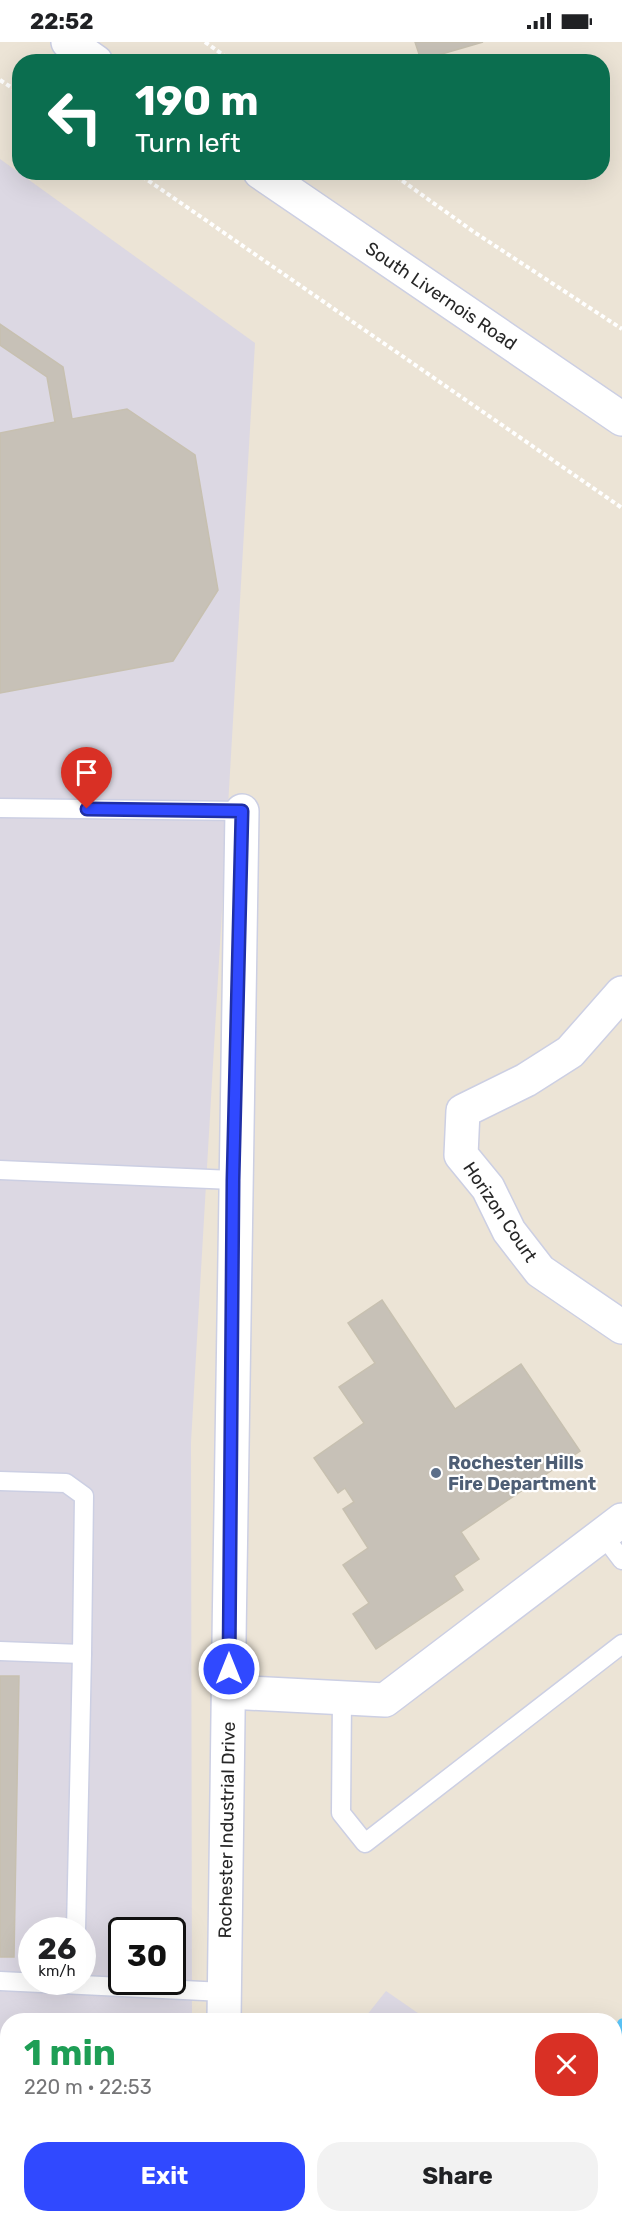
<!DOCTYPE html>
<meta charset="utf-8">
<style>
body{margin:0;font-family:Rubik,sans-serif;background:#f2f2f2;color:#202124;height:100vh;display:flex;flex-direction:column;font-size:22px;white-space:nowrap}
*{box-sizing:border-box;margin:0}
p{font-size:20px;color:#757577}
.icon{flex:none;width:33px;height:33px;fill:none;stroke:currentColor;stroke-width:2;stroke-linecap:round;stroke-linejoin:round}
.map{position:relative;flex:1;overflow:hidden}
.drawer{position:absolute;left:0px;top:1971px;width:622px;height:210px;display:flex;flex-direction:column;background:#fff;border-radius:24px 24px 0 0;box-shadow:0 6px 24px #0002}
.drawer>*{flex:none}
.hud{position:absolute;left:12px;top:12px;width:598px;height:126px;border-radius:24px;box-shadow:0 6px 24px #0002;background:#0b6e4f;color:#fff;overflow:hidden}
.speed{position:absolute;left:18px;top:1875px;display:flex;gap:12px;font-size:30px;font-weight:700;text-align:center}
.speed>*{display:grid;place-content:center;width:78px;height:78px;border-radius:50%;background:#fff;box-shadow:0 6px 24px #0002;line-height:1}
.speed small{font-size:15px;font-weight:400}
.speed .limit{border:3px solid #111;border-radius:9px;background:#fff;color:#111}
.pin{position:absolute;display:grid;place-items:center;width:51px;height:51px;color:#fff;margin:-62px -26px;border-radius:50% 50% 50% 0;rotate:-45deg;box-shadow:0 0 6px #0007}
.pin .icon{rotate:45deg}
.me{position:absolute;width:66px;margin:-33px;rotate:0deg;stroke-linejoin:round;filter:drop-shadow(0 0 4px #0008)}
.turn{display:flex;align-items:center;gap:21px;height:126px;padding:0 24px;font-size:27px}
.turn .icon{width:78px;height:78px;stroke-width:2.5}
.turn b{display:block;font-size:42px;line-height:51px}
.round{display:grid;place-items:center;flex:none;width:63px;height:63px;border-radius:24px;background:#f2f2f2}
.overview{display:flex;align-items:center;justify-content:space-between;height:102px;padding:0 24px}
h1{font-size:36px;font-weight:700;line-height:45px;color:#1e9e55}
.action{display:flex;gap:12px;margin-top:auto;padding:12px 24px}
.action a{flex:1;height:69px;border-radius:24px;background:#3049ff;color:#fff;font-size:24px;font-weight:700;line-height:69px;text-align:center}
.action a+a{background:#f2f2f2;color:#202124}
.status{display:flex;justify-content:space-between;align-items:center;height:42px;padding:0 30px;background:#fff;direction:ltr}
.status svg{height:16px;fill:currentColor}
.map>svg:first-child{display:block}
.industrial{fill:#dcd8e3;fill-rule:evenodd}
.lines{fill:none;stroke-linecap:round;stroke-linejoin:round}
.stream{stroke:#5cc7fb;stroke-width:9}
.building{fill:#c7c1b7;stroke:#c7c0b0;stroke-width:1.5}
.lane-casing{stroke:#cccfe3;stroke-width:21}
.street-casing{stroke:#cccfe3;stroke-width:36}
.secondary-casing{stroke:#cccfe3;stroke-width:36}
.path{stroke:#fff;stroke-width:4;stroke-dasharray:4.5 3;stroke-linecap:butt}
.lane{stroke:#fff;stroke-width:18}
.street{stroke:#fff;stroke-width:33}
.secondary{stroke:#fff;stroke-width:33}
.route-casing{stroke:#1f2fa6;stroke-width:15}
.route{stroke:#3049ff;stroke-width:10}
.service-dot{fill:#5c6f8a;stroke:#fff;stroke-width:2}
.labels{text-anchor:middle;stroke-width:4.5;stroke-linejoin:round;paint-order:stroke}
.street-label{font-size:18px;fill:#272727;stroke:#fff}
.service-label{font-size:18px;font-weight:bold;fill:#4e5e75;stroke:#fff;text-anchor:start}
</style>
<div class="status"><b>22:52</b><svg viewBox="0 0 49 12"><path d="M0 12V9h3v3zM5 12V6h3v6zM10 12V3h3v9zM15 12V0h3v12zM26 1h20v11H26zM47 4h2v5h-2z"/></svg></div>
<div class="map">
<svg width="622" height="2181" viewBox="0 0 622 2181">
<rect width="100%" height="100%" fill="#ece4d6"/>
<!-- industrial -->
<g class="industrial">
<path d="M 0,117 L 255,301 L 191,1400 L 192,1978 L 8,1978 L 7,2022 L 0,2022 ZM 32,1888 L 82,1888 L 82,1940 L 32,1940 ZM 122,1888 L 172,1888 L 172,1940 L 122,1940 Z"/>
<polygon points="386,1949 428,1978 363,1978"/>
<polygon points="615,2111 622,2116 622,2181 205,2181 210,2174 615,2174"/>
</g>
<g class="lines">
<!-- stream -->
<g class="stream">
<polyline points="615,1996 622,1981"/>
<polyline points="0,2175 8,2172"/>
</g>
</g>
<!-- building -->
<g class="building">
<polygon points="415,0 483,0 421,18"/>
<polygon points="0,282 63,325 72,377 127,367 195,413 218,548 173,619 0,651 0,391 55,380 47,335 0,303"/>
<polygon points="382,1258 455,1367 521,1322 580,1409 461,1490 479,1517 454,1534 463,1548 376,1607 353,1572 369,1561 343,1523 368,1506 343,1467 354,1460 345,1446 338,1451 314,1416 364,1381 339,1345 375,1321 348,1281"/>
<polygon points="0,1634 19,1634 14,1915 0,1915"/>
<polygon points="359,2174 548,2174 551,2176 547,2181 353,2181"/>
</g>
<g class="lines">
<!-- lane casing -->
<g class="lane-casing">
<g id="lane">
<polyline points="0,766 242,769"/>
<polyline points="0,1128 233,1138"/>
<polyline points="0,1439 66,1441 84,1454 82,1612 0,1609"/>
<polyline points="603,1493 622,1518"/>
<polyline points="342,1656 341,1771 365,1801 622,1602"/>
<polyline points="76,1888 82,1612"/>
<polyline points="0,1939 224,1950"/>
<polyline points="611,2181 622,2167"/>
</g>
</g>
<!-- street casing -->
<g class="street-casing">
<g id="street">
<polyline points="622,951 570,1010 526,1038 463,1069 461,1113 488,1146 509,1189 540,1229 622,1285"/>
<polyline points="229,1650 385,1658 622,1478"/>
<path d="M 224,1978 C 230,1575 233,1172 242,769"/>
<polyline points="172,2181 179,2174"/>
</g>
</g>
<!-- secondary casing -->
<g class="secondary-casing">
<g id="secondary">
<polyline points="68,0 96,20"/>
<polyline points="260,130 622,377"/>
</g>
</g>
<!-- path -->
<g class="path">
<polyline points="205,0 233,20"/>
<polyline points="0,38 20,51"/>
<polyline points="136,130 622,466"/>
<polyline points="390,130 474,190 622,287"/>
</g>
<!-- lane -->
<use href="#lane" class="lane"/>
<!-- street -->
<use href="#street" class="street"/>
<!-- secondary -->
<use href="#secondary" class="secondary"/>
</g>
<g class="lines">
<!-- route casing -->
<g class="route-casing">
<polyline id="route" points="87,767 242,769 233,1138 229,1627"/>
</g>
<!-- route -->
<use href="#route" class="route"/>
</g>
<!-- markers -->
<circle class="service-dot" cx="436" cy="1431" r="6"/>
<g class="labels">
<!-- street labels -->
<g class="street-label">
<text transform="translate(441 254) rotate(34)" y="6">South Livernois Road</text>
<text transform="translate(500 1170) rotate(56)" y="6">Horizon Court</text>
<text transform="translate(227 1788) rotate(-89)" y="6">Rochester Industrial Drive</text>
</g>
<!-- service labels -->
<g class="service-label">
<text x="448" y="1427">Rochester Hills<tspan x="448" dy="21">Fire Department</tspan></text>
</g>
</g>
</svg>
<div class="speed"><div>26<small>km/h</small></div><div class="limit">30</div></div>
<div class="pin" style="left:87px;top:767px;background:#d93025"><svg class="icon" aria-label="arrive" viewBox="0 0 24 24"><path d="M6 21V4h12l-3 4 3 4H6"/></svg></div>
<svg class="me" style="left:229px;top:1627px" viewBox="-20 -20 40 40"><circle r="17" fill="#3049ff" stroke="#fff" stroke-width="3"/><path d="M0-11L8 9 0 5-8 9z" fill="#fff"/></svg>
<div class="hud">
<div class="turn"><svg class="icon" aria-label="left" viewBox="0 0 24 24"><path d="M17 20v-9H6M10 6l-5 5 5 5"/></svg><div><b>190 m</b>Turn left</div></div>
</div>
<section class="drawer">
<div class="overview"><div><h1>1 min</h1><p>220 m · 22:53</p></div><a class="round" style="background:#d93025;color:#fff"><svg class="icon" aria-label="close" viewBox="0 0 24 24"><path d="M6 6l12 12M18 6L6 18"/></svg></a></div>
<div class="action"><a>Exit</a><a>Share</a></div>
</section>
</div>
